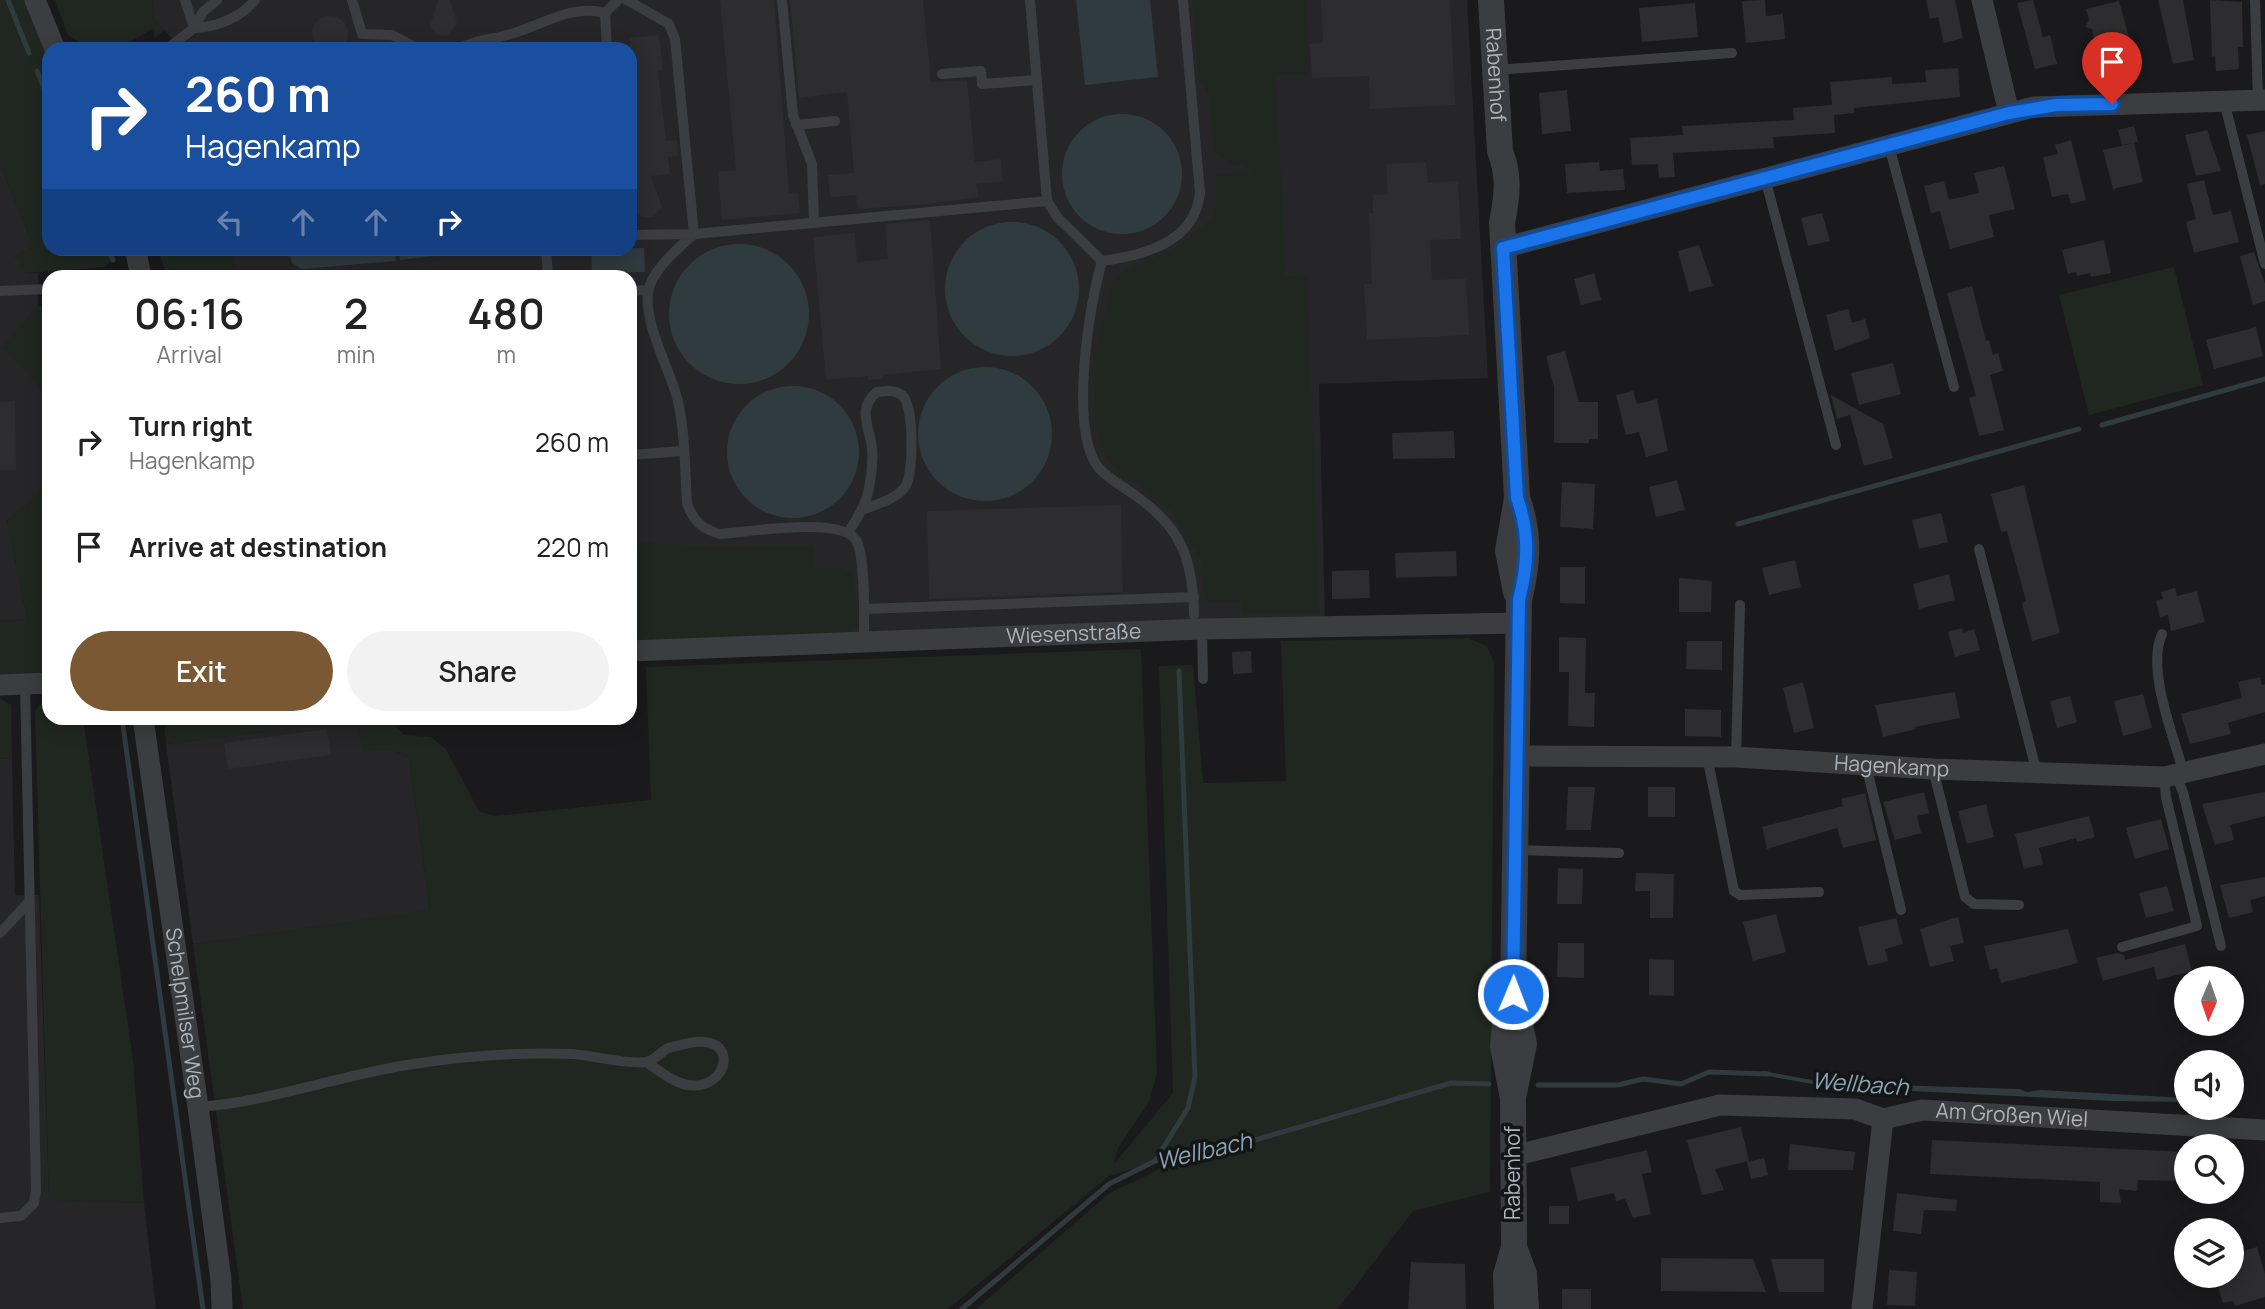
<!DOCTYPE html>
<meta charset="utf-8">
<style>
body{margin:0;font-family:Manrope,sans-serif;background:#f2f2f2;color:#222;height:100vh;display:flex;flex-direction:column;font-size:26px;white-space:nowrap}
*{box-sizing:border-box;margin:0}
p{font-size:23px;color:#767676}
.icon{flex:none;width:38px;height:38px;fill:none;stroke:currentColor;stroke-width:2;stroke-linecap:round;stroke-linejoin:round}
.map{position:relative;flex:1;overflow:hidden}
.side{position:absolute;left:42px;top:270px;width:595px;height:455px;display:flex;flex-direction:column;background:#fff;border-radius:21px;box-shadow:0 4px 18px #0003}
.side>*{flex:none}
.banner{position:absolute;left:42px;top:42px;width:595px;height:214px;border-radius:21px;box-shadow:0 4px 18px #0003;background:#1a4fa0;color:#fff;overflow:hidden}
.needle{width:46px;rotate:182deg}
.tools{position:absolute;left:2174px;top:966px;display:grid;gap:14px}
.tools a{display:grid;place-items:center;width:70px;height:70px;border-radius:50%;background:#fff;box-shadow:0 4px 18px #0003;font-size:35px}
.pin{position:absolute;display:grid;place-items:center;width:60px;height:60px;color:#fff;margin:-72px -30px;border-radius:50% 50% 50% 0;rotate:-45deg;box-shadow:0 0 7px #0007}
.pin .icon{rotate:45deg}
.me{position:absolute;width:77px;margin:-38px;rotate:1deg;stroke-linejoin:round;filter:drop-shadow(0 0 5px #0008)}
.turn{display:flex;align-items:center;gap:24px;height:147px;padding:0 28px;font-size:32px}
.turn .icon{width:91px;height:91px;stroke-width:2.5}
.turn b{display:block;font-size:49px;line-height:60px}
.lanes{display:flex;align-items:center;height:66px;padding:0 28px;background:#0003;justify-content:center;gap:35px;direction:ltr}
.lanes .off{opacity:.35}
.eta{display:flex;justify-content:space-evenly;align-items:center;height:119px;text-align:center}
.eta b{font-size:42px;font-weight:600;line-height:49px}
.button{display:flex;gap:14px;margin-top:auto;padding:14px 28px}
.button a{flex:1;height:80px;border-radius:42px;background:#7a5833;color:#fff;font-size:28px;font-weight:600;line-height:80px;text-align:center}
.button a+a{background:#f2f2f2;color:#222}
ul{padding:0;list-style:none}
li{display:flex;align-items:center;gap:21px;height:105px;padding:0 28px}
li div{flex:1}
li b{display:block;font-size:26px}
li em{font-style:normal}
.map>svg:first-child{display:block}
.built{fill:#262629}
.green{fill:#202720}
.water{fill:#303b3f}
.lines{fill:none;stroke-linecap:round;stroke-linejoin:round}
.stream{stroke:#303b3f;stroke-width:5}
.building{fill:#2d2d30}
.service{stroke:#3b3d40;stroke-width:10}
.minor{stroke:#3b3d40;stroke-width:21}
.tertiary{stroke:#3b3d40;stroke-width:26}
.route-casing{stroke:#114b97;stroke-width:18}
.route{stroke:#1a73e8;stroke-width:12}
.labels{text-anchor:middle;stroke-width:7;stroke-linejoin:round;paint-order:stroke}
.street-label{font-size:21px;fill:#adb3ba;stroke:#151517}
.water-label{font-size:23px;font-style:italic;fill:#87a5b2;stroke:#151517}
</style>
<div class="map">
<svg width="2265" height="1309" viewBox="0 0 2265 1309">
<rect width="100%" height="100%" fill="#1a1a1c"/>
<!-- built -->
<g class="built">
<polygon points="152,0 1467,0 1488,378 1319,384 1325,618 630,642 630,276 235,276 232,249 630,248 630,49 182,49 154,19"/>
<polygon points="0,165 34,247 14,256 28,273 38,273 38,306 2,348 26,370 43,391 49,406 48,475 32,501 7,520 27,619 0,621"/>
<polygon points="358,720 390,749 409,758 430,911 193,944 166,744"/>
<polygon points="12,758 15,895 39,895 49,1199 144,1203 156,1309 0,1309 0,759"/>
</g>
<!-- green -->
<g class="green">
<polygon points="0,0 25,0 49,59 49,248 119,249 106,267 28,273 13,256 34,247 0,165"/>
<polygon points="55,0 152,0 154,19 164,30 155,38 152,29 118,49 90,49 68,35"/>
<polygon points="1192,0 1306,0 1309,74 1276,75 1285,276 1307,277 1319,613 1243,615 1242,601 1207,602 1200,573 1202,560 1186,539 1174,513 1111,464 1100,446 1096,429 1094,359 1112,284 1121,273 1181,245 1212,218 1216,207 1216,174 1255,172 1243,165 1233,165 1214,151 1210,99 1200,81"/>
<polygon points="158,249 232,249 235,276 167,276"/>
<polygon points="2174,267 2203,385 2089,415 2059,295"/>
<path d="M 38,306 L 49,306 L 49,406 C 39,381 21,365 1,348 Z"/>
<polygon points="49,471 49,673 0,675 0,621 27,619 7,520 32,501"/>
<polygon points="630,542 718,547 811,545 815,550 815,569 840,568 854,574 857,626 849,634 630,642"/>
<path d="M 1468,638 L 1487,646 L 1494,663 L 1490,1192 L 1413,1211 L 1338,1309 L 976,1309 L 1106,1196 C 1126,1182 1158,1176 1171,1157 L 1109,1176 L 948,1309 L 243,1309 L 193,944 L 430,910 L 409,758 L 390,749 L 362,752 L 358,721 L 166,744 L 164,718 L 389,718 L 404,735 L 431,737 L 446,749 L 479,811 L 495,816 L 651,800 L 646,667 L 1141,649 L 1157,1072 L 1149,1102 L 1118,1148 L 1114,1164 L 1173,1093 L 1159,666 L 1193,665 L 1203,783 L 1286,781 L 1281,641 Z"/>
<polygon points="0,698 11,705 12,758 0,759"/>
<polygon points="49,700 49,718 83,718 133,1060 144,1203 49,1200 35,710 43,701"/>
</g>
<!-- water -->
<g class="water">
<polygon points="1076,0 1150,0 1158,77 1085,85"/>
<circle cx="1122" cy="174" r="60"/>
<circle cx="1012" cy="289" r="67"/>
<circle cx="739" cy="314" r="70"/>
<polygon points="644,248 645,272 592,273 591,249"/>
<polygon points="288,249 395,249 396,261 302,269 292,263"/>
<polygon points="399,249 399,248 497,249 400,260"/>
<circle cx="985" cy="434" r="67"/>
<circle cx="793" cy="452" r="66"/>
<polygon points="1763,1071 1827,1083 2019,1089 2027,1092 2041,1090 2186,1098 2186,1102 2113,1101 1828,1087 1763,1075"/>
</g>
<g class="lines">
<!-- stream -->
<g class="stream">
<polyline points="8,0 29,53"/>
<polyline points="37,71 49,101"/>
<polyline points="108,248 113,260"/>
<polyline points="2102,425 2265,379"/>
<polyline points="1738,524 2079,429"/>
<polyline points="122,718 203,1309"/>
<polyline points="1538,1085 1618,1085 1643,1079 1681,1084 1709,1072 1768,1074"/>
<polyline points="1155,1161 1188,1108 1195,1077 1179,671"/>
<polyline points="962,1309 1109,1184 1155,1161 1231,1147 1451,1083 1489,1084"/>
</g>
</g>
<!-- building -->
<g class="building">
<polygon points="438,0 450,0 457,22 448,35 437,35 430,26"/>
<polygon points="720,0 774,0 789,193 798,192 800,213 722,220 718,172 736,170"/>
<polygon points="790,0 923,0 931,82 967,80 975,162 1001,159 1003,181 976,184 978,197 928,204 858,209 856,195 830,197 828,175 854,173 847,92 799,98"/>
<polygon points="1321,0 1450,0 1455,105 1370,109 1369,76 1312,78 1310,44 1323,43"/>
<polygon points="1765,0 1766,16 1783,14 1785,39 1746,43 1742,1"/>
<polygon points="1926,0 1955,0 1963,38 1944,43 1938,17 1930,19"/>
<polygon points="2033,0 2043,37 2050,35 2057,64 2035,69 2017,3"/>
<polygon points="2158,0 2183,0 2194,60 2173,64"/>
<polygon points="2210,0 2242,2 2243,47 2238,47 2239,69 2216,71 2215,56 2212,57"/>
<polygon points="2119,1 2130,41 2096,49 2092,29 2085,27 2089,20 2086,9"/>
<polygon points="1695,3 1698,37 1642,42 1639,8"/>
<circle cx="330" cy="34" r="18"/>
<polygon points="659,35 663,70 658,71 666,141 677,140 678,156 668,157 670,174 651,176 662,207 653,217 647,218 640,216 632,206 637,190 630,128 630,38"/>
<polygon points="1958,68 1960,97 1854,108 1854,113 1834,115 1835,133 1773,137 1774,148 1673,153 1675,177 1659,178 1658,164 1632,165 1630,138 1683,135 1682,126 1794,120 1793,108 1832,105 1830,82 1892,77 1892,84 1926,82 1925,70"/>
<polygon points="1567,90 1571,131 1542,134 1539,93"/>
<polygon points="2134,126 2138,142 2122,145 2118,130"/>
<polygon points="2207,130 2221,171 2196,176 2185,135"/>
<polygon points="2265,131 2265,184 2260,185 2247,135"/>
<polygon points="2071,140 2086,200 2071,204 2068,194 2052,197 2043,157 2058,154 2055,145"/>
<polygon points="2134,143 2143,182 2113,189 2103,150"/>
<polygon points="1426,162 1428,183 1458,181 1461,239 1430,240 1432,280 1466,279 1469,335 1367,340 1364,284 1372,284 1369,213 1373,213 1373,195 1388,194 1386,164"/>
<polygon points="1599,162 1600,171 1623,169 1625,190 1567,193 1565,164"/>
<polygon points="2004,166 2015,209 1989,215 1994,237 1950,249 1940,211 1931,213 1924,186 1944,181 1949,200 1979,193 1974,173"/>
<polygon points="2204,180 2213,215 2231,211 2239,242 2194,253 2186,222 2196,219 2187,184"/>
<polygon points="1822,213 1830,241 1808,246 1801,218"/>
<polygon points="930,220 941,369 883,375 883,379 868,380 868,376 826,380 813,237 855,233 857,262 888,259 885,224"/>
<polygon points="2104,240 2111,273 2091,277 2090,273 2077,276 2076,272 2068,274 2062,250"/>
<polygon points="1699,245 1713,286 1689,292 1678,251"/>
<polygon points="2254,252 2265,284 2265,301 2253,305 2240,256"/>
<polygon points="1594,273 1601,300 1581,305 1574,279"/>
<polygon points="1972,286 1986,341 1989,340 1993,355 1998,353 2003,371 1990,375 2004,430 1979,436 1969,398 1976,396 1947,293"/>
<polygon points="1848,309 1852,323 1865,319 1870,338 1835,351 1826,315"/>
<polygon points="2256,327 2263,356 2214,369 2206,340"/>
<polygon points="1565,351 1579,402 1598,402 1598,439 1589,439 1589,443 1554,443 1554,387 1546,356"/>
<polygon points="1893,363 1901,394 1859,405 1851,373"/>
<polygon points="1633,391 1637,404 1657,399 1668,451 1646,457 1639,432 1626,435 1616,395"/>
<polygon points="1831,395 1883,424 1893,458 1864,466 1850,415 1837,419"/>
<polygon points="15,401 16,470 0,470 0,402"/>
<polygon points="1454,431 1455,458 1393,459 1392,433"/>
<polygon points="1677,480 1685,510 1656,517 1649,487"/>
<polygon points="1562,482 1595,484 1593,529 1560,527"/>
<polygon points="2024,485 2060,633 2032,641 2022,603 2026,601 2007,531 2001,532 1991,494"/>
<polygon points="1121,505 1123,592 929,599 927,511"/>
<polygon points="1941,513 1948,542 1919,549 1912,520"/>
<polygon points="1456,551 1457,576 1396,578 1395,553"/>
<polygon points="1795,560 1801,587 1769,595 1762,568"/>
<polygon points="1560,567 1585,567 1585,604 1560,603"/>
<polygon points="1369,570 1370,598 1332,599 1332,571"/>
<polygon points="1949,574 1955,600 1919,609 1913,584"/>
<polygon points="1679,578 1712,581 1711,612 1679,612"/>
<polygon points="2175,588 2177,596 2197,591 2205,622 2171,631 2168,615 2160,618 2156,601 2163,599 2161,592"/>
<polygon points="1962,628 1963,633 1974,629 1980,650 1955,657 1948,632"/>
<polygon points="1559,637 1586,638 1585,693 1595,693 1594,727 1568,726 1569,672 1559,672"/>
<polygon points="1687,641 1722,641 1722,670 1686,669"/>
<polygon points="1251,651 1252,673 1233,674 1232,652"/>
<polygon points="2260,677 2262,685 2265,684 2265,712 2228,723 2231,734 2190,744 2181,714 2242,698 2238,682"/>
<polygon points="1803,682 1814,728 1794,733 1783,688"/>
<polygon points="1955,692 1960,718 1915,727 1916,729 1883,737 1875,705"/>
<polygon points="2143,694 2152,728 2123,736 2114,701"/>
<polygon points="2070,696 2077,722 2057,728 2050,701"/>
<polygon points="1685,709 1721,710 1721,737 1685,736"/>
<polygon points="327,729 331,755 228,769 224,743"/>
<polygon points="1568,787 1595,787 1591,830 1566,830"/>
<rect x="1648" y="787" width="27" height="30"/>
<polygon points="1924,792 1929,813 1917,816 1921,833 1895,840 1883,802"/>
<polygon points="2265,792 2265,816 2230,825 2234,840 2215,845 2202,804"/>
<polygon points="1865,793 1876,840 1843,848 1837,828 1767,849 1762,827 1843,806 1841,799"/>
<polygon points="1986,804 1994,837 1967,844 1958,811"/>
<polygon points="2089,816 2095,837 2077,842 2076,838 2039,848 2043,864 2024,869 2015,834"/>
<polygon points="2161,819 2169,849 2135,859 2126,828"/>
<polygon points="1558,868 1583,869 1582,904 1557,904"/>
<polygon points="1636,873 1674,874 1673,918 1650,918 1650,891 1635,891"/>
<polygon points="2265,877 2265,896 2250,900 2253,912 2229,918 2220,885"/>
<polygon points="2167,886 2174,911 2146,918 2139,893"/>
<polygon points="1776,914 1786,952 1753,961 1743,922"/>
<polygon points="1958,917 1964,943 1950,946 1954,961 1930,967 1920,929"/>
<polygon points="1896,918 1903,944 1885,949 1888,961 1868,966 1858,927"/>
<polygon points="2068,929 2078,963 2001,983 1997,968 1990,970 1984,946"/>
<polygon points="1558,943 1584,943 1584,978 1557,977"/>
<polygon points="2185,944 2192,971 2157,980 2154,967 2103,981 2096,958 2117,953 2124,955 2125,960"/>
<polygon points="1649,959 1674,960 1674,996 1649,995"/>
<polygon points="1741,1127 1749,1161 1715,1169 1724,1190 1702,1195 1687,1140"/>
<polygon points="1932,1140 2186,1152 2186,1176 2177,1176 2177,1181 2138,1180 2137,1191 2119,1189 2121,1203 2100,1202 2100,1182 1930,1174"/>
<polygon points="1790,1144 1855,1152 1853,1170 1788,1170"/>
<polygon points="1647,1150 1652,1172 1642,1174 1651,1214 1633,1218 1625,1199 1616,1201 1614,1193 1578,1201 1570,1168"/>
<polygon points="1764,1158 1768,1175 1751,1179 1747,1162"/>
<polygon points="1897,1193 1957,1200 1956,1211 1924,1210 1921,1234 1893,1231"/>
<rect x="1549" y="1206" width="20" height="18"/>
<polygon points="2257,1247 2265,1274 2265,1297 2235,1306 2233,1301 2223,1303 2215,1276 2231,1276 2231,1255"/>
<polygon points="1661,1258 1753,1259 1766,1292 1661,1291"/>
<polygon points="1771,1259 1824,1259 1824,1292 1779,1292"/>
<polygon points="1411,1262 1465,1264 1466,1309 1408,1309"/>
<polygon points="1889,1270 1917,1272 1915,1306 1887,1305"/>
<rect x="1562" y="1289" width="29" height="20"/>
</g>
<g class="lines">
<!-- service -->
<g class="service">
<polyline points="185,0 194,28"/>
<polyline points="352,0 362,34 392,35 418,49"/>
<path d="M 627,0 L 669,24 L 675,39 L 694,234 C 678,249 652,269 648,292 C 644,325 670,369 678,401 C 685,434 685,469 687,503 C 693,521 702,529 720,534 C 748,532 841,516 856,540 C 866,556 864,622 864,642"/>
<polyline points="782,0 793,115 812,164 814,223"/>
<polyline points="1030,0 1047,201"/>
<path d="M 1183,0 L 1200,193 C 1195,242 1145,255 1102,261 C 1089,306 1069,428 1098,467 C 1107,478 1124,487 1136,496 C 1182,528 1193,560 1194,615"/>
<polyline points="2255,0 2258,100"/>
<polyline points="605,13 607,49"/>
<path d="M 194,28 C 217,27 240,18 255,0"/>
<polyline points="167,49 194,28 203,12 217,0"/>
<path d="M 459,49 C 476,39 492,40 511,34 C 542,25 572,4 605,13 L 618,0"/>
<polyline points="1495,70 1732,53"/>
<polyline points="942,74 981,71 982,84 1037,80"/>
<polyline points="2224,101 2265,264"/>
<polyline points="796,125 835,121"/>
<polyline points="1889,146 1954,387"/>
<polyline points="1765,178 1836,445"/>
<polyline points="630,235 694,234 1047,201 1058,218 1102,261"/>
<polyline points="546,248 548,276"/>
<polyline points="0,291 49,289"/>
<polyline points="630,291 648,290"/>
<polyline points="630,455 683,451"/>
<path d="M 848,533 C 858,517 868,501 870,482 C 872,471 873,459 872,448 C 870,427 856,409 877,392 C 886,391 895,389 903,396 C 914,408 914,475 905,487 C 895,500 877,504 862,510"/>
<polyline points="1979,549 2037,773"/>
<polyline points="864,609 1194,597"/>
<polyline points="1202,629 1203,679"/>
<path d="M 2162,634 C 2146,670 2174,737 2184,774"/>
<polyline points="1707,756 1734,891 1740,895 1819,892"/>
<polyline points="1736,757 1740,605"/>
<polyline points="1866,765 1901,910"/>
<polyline points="1933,769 1965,897 1974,904 2019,905"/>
<polyline points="2176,776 2183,792 2221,946"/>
<polyline points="1517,850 1619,853"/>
<polyline points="0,933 28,903"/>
<polyline points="2122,947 2197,926 2166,797 2164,777"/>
<path d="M 198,1107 C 269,1102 337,1076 407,1065 C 461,1056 517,1052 572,1054 C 591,1055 629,1065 646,1062 C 654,1061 661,1052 668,1048 C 675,1046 682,1045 689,1043 C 733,1034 732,1075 704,1084 C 682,1091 663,1073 646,1062"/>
<polyline points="0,1218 21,1216 34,1203 36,1190 25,684"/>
</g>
<!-- minor -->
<g class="minor">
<polyline points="35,0 55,49"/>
<polyline points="1982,0 2009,113"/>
<polyline points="135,248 141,276"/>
<polyline points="1503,248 2034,107 2265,100"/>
<path id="s1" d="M 630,651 L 1202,629 L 1518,623"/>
<polyline points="0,685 49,683"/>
<path id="s2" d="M 143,718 L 198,1107 L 221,1280 L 222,1309"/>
<path id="s3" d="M 1516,756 L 1736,757 L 1933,769 L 2164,777 L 2265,754"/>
<path id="s4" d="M 1513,1156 L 1720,1105 L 1855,1109 L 1883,1119 L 1922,1110 L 2265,1130"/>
<polyline points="1862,1309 1883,1119"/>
</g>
<!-- tertiary -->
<g class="tertiary">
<path id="s5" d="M 1491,0 L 1500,151 C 1510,176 1507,197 1502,223 L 1517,498 L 1508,551 L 1516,592"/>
<polyline points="1514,1093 1524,1044 1515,1000"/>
<polyline points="1514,1247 1524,1274 1526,1309"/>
<path d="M 1507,1309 L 1506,1275 L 1514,1247 L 1513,1098 L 1503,1046 L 1505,1020 L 1513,994 L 1519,600 C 1528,564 1530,534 1517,498"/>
</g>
</g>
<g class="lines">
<!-- route casing -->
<g class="route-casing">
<path id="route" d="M 1513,994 L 1519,600 C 1528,564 1530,534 1517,498 L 1503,248 L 2009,113 L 2056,105 L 2112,104"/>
</g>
<!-- route -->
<use href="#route" class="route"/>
</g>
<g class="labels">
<!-- street labels -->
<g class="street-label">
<text dy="7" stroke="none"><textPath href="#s5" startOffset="75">Rabenhof</textPath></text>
<text dy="7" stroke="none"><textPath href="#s1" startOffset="444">Wiesenstraße</textPath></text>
<text dy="7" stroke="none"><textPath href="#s3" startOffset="376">Hagenkamp</textPath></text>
<text dy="7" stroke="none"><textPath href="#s2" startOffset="298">Schelpmilser Weg</textPath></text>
<text dy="7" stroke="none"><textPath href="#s4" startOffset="508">Am Großen Wiel</textPath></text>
<text transform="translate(1513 1173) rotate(-90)" y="7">Rabenhof</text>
</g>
<!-- water labels -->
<g class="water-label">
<text transform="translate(1860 1084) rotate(4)" y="8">Wellbach</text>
<text transform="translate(1204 1151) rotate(-13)" y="8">Wellbach</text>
</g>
</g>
</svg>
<div class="tools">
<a><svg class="needle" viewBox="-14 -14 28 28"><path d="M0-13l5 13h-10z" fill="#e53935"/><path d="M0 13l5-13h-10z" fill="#767676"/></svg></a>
<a><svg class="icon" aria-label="sound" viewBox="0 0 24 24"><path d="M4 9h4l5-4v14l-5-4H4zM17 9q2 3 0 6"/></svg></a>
<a><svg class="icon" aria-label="search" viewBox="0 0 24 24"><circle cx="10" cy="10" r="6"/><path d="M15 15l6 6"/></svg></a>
<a><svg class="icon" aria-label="layers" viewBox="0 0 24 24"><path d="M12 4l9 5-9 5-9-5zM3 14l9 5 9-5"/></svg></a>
</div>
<div class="pin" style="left:2112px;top:104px;background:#d93025"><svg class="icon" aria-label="arrive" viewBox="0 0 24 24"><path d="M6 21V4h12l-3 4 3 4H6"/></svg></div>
<svg class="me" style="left:1513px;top:994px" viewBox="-20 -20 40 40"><circle r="17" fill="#1a73e8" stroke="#fff" stroke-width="3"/><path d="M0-11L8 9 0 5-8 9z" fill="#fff"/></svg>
<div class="banner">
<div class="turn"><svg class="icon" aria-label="right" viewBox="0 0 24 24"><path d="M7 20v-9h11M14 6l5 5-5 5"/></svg><div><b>260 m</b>Hagenkamp</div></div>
<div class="lanes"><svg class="icon off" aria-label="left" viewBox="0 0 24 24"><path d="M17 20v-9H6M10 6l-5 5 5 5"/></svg><svg class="icon off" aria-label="ahead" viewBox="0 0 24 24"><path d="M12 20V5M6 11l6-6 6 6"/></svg><svg class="icon off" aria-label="ahead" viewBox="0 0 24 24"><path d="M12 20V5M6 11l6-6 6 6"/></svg><svg class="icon" aria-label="right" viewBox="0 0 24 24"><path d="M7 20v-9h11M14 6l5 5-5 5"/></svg></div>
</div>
<section class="side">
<div class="eta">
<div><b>06:16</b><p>Arrival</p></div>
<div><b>2</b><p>min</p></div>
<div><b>480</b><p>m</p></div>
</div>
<ul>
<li><svg class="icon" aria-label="right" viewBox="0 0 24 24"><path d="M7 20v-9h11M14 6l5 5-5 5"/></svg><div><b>Turn right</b><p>Hagenkamp</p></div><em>260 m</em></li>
<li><svg class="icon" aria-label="arrive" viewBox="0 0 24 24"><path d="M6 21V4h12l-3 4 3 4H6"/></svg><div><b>Arrive at destination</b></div><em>220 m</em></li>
</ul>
<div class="button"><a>Exit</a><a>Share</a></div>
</section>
</div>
